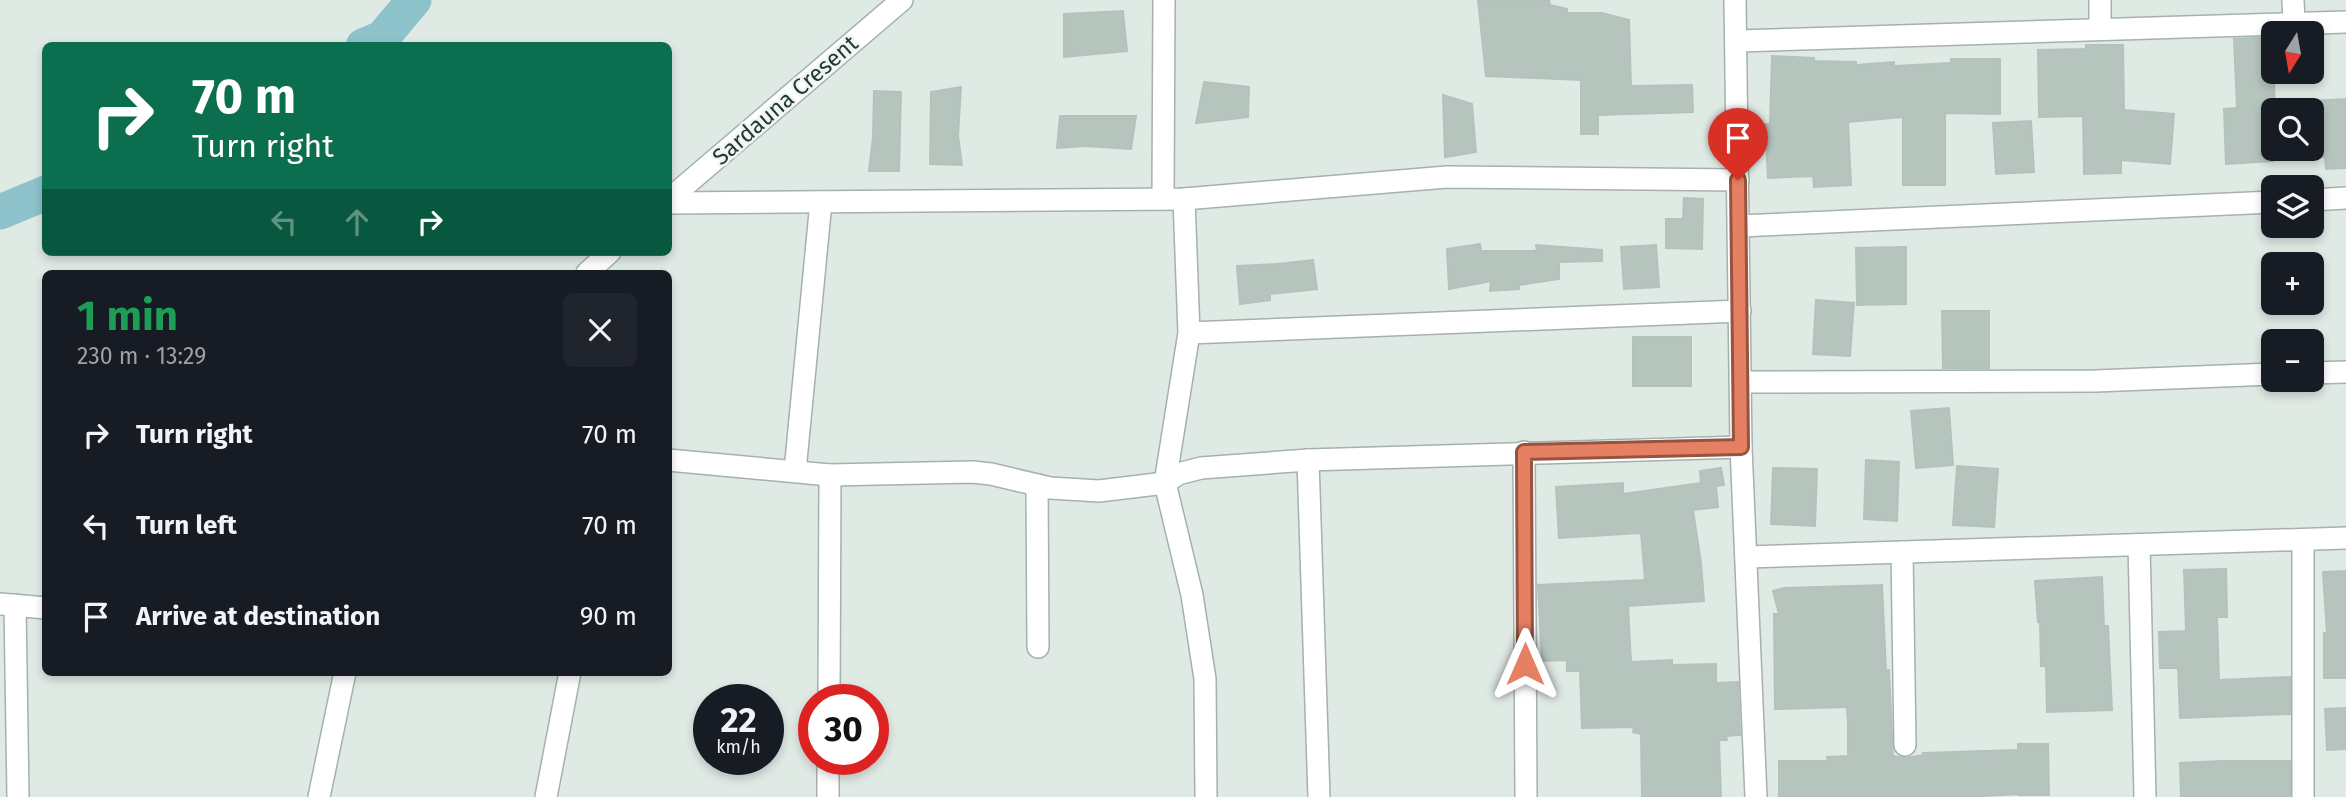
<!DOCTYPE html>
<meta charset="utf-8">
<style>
body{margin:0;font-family:"Fira Sans",sans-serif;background:#20242c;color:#f1f3f6;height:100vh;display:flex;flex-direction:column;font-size:26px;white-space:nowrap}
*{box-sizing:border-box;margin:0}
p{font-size:23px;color:#9ea1a6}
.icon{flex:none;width:38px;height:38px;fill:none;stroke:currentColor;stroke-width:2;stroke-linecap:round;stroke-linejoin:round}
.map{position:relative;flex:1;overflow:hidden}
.panel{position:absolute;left:42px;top:270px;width:630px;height:406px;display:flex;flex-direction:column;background:#171b24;border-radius:10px;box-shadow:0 4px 10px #0003}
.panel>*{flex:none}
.top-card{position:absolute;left:42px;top:42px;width:630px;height:214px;border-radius:10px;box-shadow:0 4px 10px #0003;background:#0b6e4f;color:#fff;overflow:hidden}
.needle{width:46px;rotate:191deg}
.controls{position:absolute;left:2261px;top:21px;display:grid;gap:14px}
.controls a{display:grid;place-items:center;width:63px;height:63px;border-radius:10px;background:#171b24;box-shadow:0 4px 10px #0003;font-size:35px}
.speed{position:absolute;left:693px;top:684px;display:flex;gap:14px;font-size:35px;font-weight:700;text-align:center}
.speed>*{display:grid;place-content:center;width:91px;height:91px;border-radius:50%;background:#171b24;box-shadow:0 4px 10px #0003;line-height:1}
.speed small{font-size:18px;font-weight:400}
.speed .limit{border:10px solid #d22;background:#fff;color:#111}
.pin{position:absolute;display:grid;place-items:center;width:60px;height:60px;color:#fff;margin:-72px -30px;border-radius:50% 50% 50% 0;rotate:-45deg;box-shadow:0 0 7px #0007}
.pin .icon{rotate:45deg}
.me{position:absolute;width:77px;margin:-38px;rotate:0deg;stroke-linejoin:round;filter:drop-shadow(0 0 5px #0008)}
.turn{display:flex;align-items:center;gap:24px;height:147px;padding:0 35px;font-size:32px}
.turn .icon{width:91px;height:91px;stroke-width:2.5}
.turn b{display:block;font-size:49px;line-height:60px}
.lanes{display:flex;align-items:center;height:66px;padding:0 35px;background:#0003;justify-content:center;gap:35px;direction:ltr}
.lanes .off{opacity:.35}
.round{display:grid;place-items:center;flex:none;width:74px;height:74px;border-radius:10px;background:#20242c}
.head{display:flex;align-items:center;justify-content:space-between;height:119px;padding:0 35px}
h1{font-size:42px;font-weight:700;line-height:52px;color:#1e9e55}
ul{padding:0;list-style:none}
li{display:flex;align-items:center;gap:21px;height:91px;padding:0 35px}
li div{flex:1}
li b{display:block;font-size:26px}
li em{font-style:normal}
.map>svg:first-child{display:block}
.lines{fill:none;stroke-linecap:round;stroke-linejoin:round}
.river{stroke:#8dc2ca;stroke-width:35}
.building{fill:#b6c4be;stroke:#b3c3bc;stroke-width:2}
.minor-casing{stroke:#a4b1ac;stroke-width:24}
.minor{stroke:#fff;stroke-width:21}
.route-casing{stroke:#955340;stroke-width:18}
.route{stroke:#e58063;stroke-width:12}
.labels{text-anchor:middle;stroke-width:5;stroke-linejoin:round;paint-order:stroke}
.street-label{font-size:23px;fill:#233832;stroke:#f0f7f3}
</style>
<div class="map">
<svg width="2346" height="797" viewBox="0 0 2346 797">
<rect width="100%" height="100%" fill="#e0eae5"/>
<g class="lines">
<!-- river -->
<g class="river">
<polyline points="363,46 382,38 414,0"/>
<polyline points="0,212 46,193"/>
</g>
</g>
<!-- building -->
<g class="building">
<polygon points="1478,0 1549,0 1550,5 1567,9 1567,13 1602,13 1629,20 1631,86 1692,85 1693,112 1598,115 1598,134 1581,134 1581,80 1486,76"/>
<polygon points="1123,11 1127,51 1064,57 1064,14"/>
<polygon points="2272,37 2275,110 2273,161 2226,164 2224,109 2237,108 2234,39"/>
<polygon points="2086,45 2123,45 2124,110 2174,114 2170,164 2121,160 2121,173 2084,174 2083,116 2039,117 2038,50 2086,49"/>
<polygon points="1772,56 1814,58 1814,61 1856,62 1856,65 1894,62 1894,66 1951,63 1951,59 2000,59 2000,114 1945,113 1945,185 1903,185 1903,117 1848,122 1851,185 1814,187 1813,176 1768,178 1765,124 1770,124"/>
<polygon points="1204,82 1249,87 1248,117 1196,123"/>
<polygon points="961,87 958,136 962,165 930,164 931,92"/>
<polygon points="874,91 901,92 899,171 869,171 873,137"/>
<polygon points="1443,95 1472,104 1476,152 1445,157"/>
<polygon points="2346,99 2346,168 2326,169 2325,157 2312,158 2312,101"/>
<polygon points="1060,116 1136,116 1131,149 1086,146 1057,148"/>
<polygon points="2031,121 2034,172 1996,174 1993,123"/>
<polygon points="1684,198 1703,199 1702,249 1666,248 1666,219 1683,219"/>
<polygon points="1480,244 1481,251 1537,251 1536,245 1602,250 1602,261 1559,262 1559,279 1519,285 1519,289 1490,291 1491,281 1449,289 1447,249"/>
<polygon points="1656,245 1659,287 1624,289 1621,247"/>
<polygon points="1906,247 1906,304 1857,305 1856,248"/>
<polygon points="1313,260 1317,289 1270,294 1270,300 1240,304 1237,266 1277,264"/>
<polygon points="1816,300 1854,303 1850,356 1813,354"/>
<polygon points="1942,311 1989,311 1989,368 1943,368"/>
<rect x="1633" y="337" width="58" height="49"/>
<polygon points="1949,408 1953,465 1916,468 1911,411"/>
<polygon points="1866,460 1899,462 1897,521 1864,519"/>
<polygon points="1957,466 1998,469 1994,527 1953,525"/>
<polygon points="1721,468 1724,485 1716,486 1718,507 1693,510 1701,563 1704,601 1628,606 1631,662 1672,660 1672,665 1716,664 1716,683 1738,682 1740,735 1726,736 1727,740 1719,740 1721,797 1642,797 1641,734 1633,732 1634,727 1582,728 1580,671 1567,671 1567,660 1542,661 1538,585 1645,580 1641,533 1559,538 1556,487 1623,483 1623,494 1701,483 1700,471"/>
<polygon points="1773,468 1817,469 1815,526 1771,524"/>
<polygon points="2226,569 2227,617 2217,617 2219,680 2290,677 2290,714 2180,718 2178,668 2160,668 2159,632 2186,631 2184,570"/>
<polygon points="2346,571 2346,678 2324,678 2324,633 2327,633 2323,572"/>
<polygon points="2102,577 2104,626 2108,626 2112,710 2047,712 2046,666 2041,666 2040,621 2038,622 2035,581"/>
<polygon points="1882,585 1886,671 1889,670 1893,756 1906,758 1924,755 1923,753 2018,750 2018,744 2048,744 2049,795 2019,795 2019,794 1965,797 1779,797 1779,761 1828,761 1827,757 1848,756 1848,723 1847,707 1775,709 1774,614 1779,614 1773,591 1784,588"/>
<polygon points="2346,708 2346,749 2327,750 2325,709"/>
<polygon points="2221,761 2290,761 2290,797 2181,797 2180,763"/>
</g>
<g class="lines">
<!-- minor casing -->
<g class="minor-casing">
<g id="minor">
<polyline points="1735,0 1741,447 1756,797"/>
<polyline points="2100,0 2100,29"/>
<polyline points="2293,0 2294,23"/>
<polyline points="1737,41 2346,22"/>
<polyline points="1163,199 1164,0"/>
<polyline points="1184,199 1189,333 1165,483 1192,595 1205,679 1206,797"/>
<polyline points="668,200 902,0"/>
<polyline points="2312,200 2346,198"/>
<polyline points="668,203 1184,199 1447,177 1738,180"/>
<polyline points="1739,226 2273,202"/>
<polyline points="587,273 610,252"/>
<polyline points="1189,333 1740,311"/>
<polyline points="2312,373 2346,372"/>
<polyline points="1741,382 2095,381 2273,374"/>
<polyline points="1524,452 1526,797"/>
<polyline points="668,460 830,475 972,472 991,474 1050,488 1099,491 1165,483 1178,474 1201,468 1308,460 1741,447"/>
<polyline points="1308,460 1319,797"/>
<polyline points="795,471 821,202"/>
<polyline points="1037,485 1038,647"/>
<polyline points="2303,540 2303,797"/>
<polyline points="2139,545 2145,797"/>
<polyline points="1902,552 1905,745"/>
<polyline points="1746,557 2346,538"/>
<polyline points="0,604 46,608"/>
<polyline points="15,605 18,797"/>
<polyline points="829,700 830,475"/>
<polyline points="319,797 345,672"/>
<polyline points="546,797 570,672"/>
<polyline points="828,797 828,760"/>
</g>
</g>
<!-- minor -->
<use href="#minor" class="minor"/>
</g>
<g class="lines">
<!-- route casing -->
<g class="route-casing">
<polyline id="route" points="1525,664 1524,452 1741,447 1738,180"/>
</g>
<!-- route -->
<use href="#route" class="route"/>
</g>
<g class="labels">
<!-- street labels -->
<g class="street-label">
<text transform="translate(785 100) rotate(-41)" y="8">Sardauna Cresent</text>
</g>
</g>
</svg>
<div class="controls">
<a><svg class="needle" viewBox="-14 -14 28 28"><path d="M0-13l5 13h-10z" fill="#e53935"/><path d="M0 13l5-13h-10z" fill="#9ea1a6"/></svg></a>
<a><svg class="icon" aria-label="search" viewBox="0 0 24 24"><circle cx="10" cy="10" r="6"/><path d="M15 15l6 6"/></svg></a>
<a><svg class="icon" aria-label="layers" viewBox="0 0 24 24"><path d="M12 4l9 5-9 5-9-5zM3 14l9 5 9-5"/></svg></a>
<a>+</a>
<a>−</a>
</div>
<div class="speed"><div>22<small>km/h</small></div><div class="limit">30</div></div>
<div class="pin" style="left:1738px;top:180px;background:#d93025"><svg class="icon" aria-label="arrive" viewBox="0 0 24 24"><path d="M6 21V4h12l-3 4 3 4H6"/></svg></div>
<svg class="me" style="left:1525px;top:664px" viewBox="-20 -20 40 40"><path d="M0-17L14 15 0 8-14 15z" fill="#e58063" stroke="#fff" stroke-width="4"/></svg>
<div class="top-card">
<div class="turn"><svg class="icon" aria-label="right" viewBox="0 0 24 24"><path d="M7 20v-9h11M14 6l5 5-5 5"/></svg><div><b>70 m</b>Turn right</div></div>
<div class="lanes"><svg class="icon off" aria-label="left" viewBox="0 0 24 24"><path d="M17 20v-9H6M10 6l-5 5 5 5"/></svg><svg class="icon off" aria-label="ahead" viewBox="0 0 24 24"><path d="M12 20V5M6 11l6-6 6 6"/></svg><svg class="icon" aria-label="right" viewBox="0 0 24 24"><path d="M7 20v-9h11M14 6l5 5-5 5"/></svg></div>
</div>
<section class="panel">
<div class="head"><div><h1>1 min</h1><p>230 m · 13:29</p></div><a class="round"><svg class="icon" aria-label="close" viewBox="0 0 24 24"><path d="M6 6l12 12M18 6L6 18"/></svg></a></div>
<ul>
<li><svg class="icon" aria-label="right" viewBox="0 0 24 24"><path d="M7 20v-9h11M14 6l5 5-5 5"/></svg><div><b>Turn right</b></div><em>70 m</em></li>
<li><svg class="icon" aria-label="left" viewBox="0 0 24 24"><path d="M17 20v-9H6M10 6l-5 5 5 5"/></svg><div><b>Turn left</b></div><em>70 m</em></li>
<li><svg class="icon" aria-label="arrive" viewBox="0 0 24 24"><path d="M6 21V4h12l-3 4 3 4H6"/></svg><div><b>Arrive at destination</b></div><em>90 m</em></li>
</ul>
</section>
</div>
